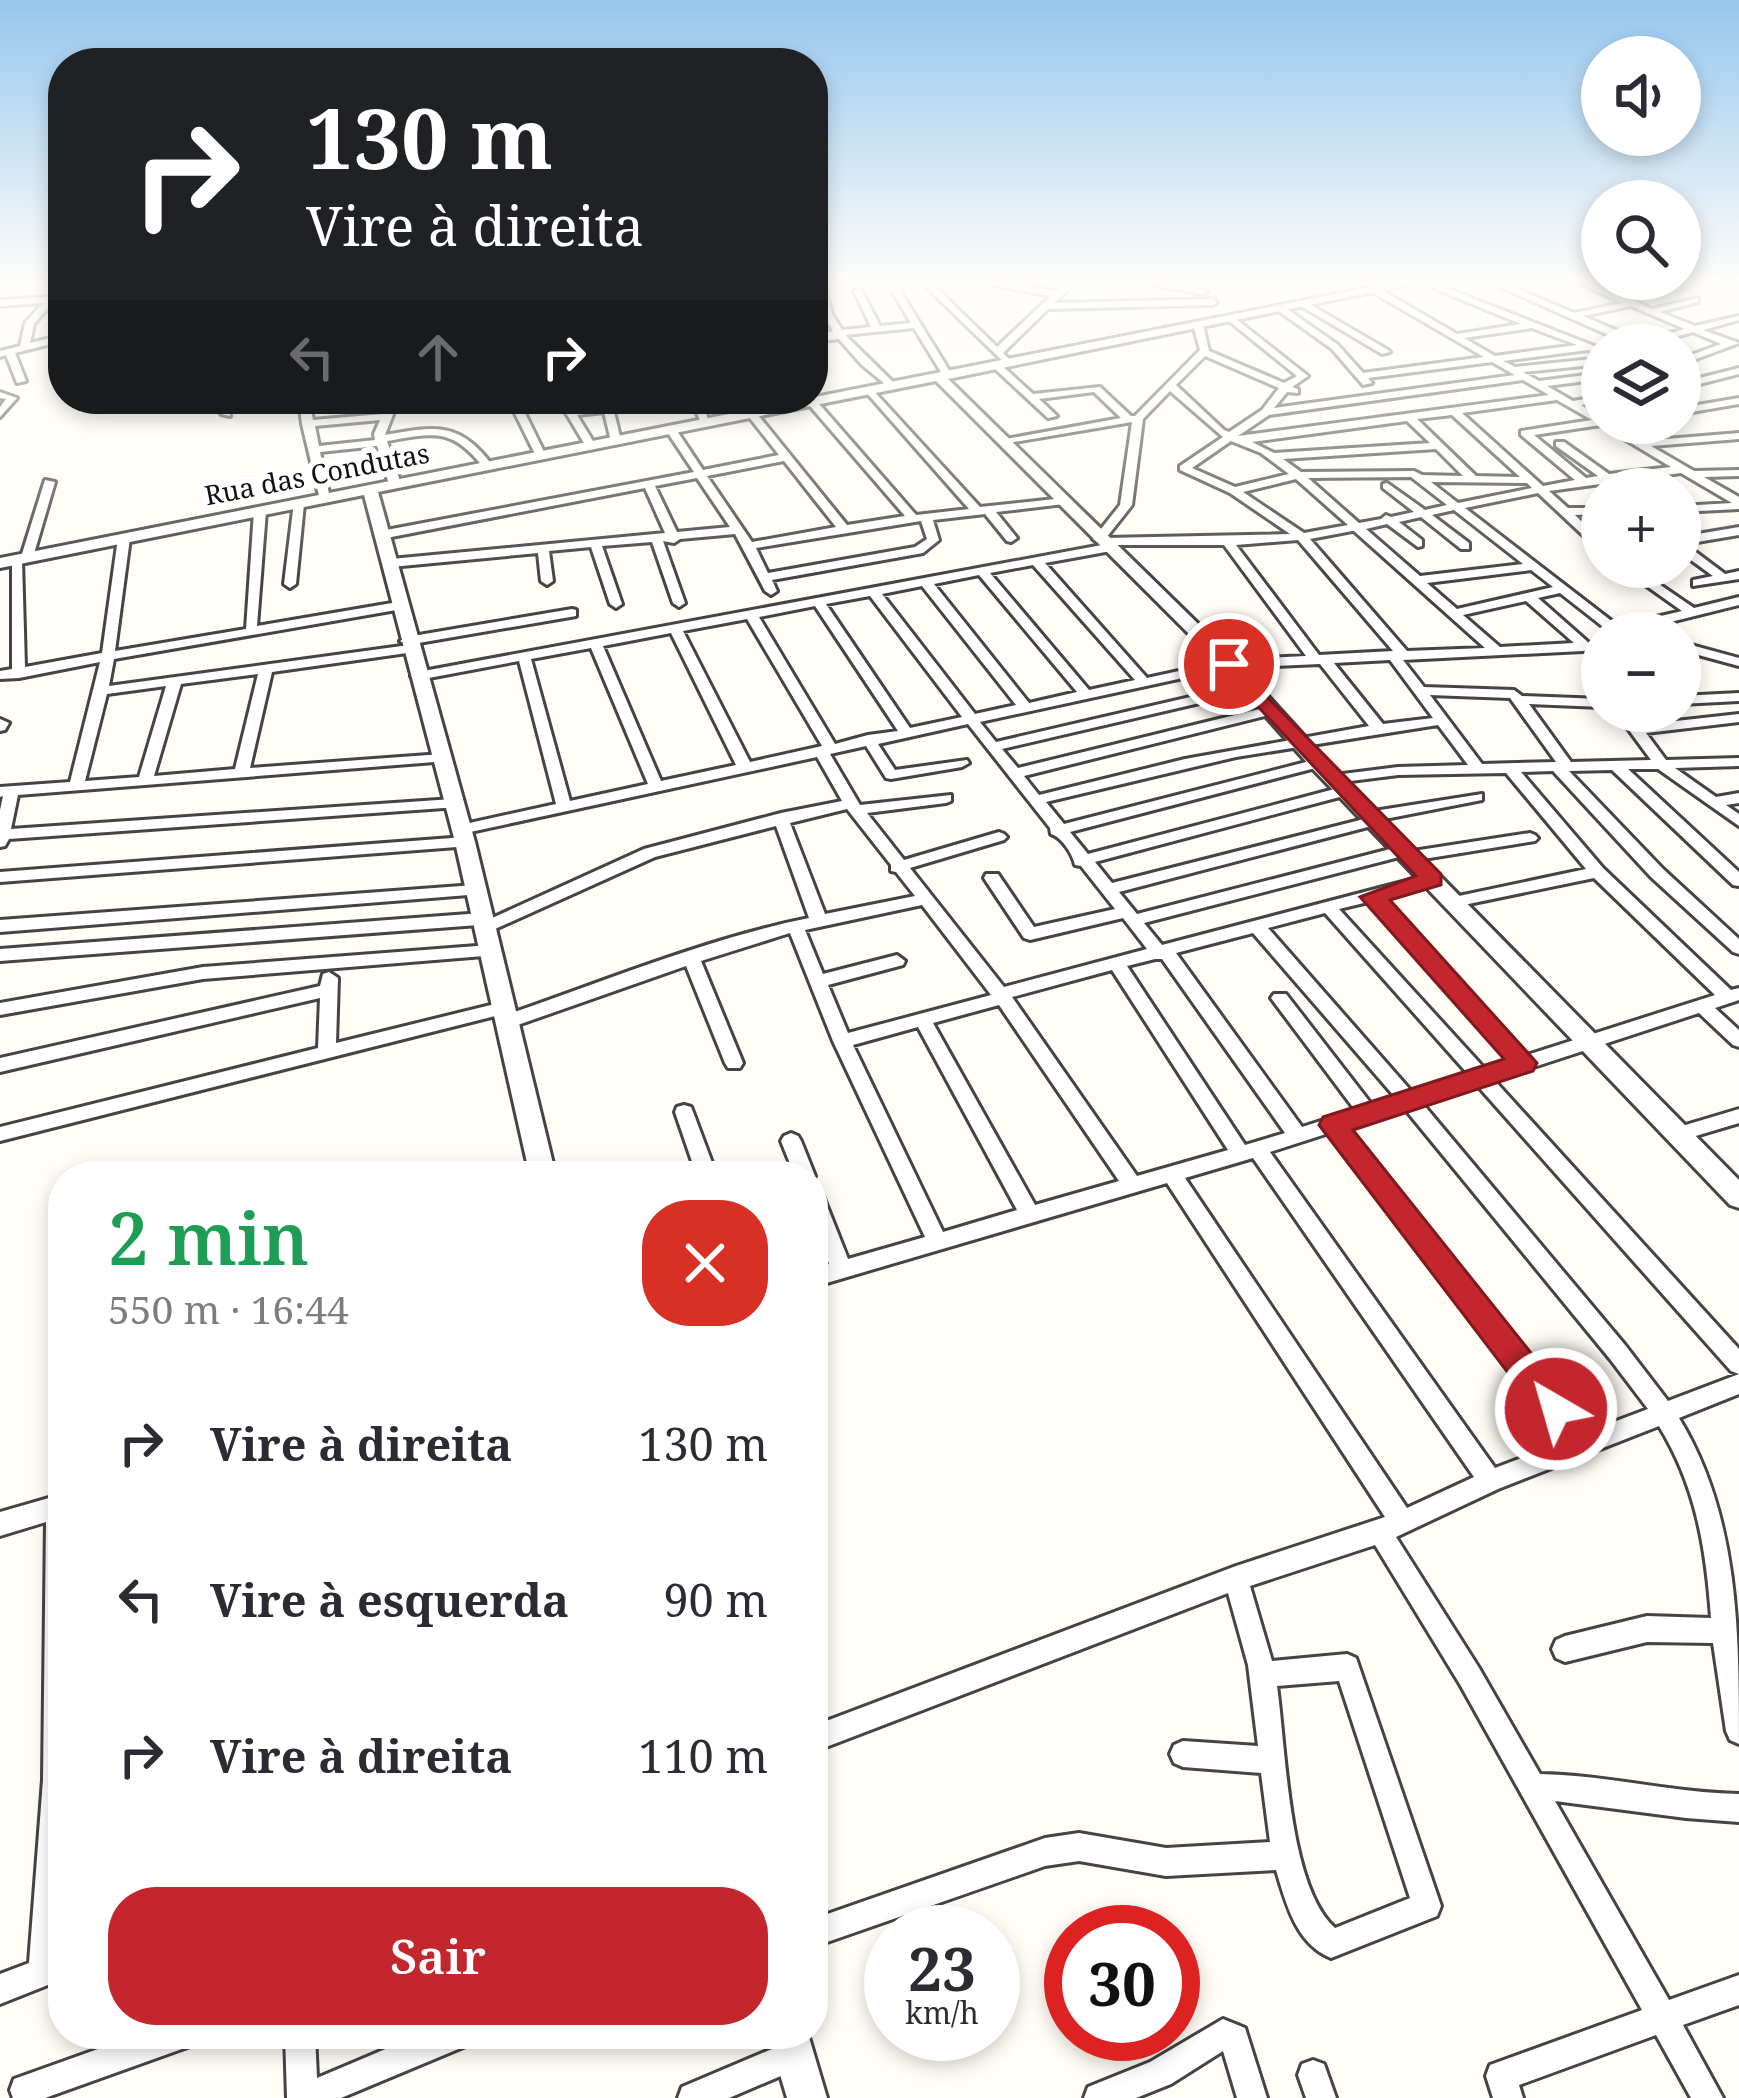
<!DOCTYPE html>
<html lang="pt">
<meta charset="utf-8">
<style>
body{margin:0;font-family:"Noto Serif",serif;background:#f2f2f3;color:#2b2b33;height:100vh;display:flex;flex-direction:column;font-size:45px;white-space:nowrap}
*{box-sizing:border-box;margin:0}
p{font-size:39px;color:#7c7c81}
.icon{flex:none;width:66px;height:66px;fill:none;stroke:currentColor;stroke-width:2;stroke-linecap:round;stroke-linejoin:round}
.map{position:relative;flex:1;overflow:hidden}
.details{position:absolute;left:48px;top:1161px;width:780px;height:888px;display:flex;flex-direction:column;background:#fff;border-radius:48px;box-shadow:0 6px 18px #0003}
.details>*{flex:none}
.top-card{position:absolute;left:48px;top:48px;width:780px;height:366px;border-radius:48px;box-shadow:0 6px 18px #0003;background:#202124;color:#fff;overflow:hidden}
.fabs{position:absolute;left:1581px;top:36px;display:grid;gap:24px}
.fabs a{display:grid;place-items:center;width:120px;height:120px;border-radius:50%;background:#fff;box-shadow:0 6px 18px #0003;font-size:60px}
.speed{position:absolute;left:864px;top:1905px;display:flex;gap:24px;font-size:60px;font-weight:700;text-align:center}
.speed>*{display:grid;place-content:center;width:156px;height:156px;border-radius:50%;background:#fff;box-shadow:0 6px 18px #0003;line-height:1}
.speed small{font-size:30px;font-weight:400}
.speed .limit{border:18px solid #d22;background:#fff;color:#111}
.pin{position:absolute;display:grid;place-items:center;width:102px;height:102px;color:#fff;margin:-51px;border:6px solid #fff;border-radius:50%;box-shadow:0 3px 12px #0007}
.me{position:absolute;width:132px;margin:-66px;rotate:322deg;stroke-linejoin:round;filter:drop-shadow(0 0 9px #0008)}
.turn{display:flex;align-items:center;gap:42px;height:252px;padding:0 60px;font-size:54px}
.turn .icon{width:156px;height:156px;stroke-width:2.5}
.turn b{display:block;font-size:84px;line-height:102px}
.lanes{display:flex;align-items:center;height:114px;padding:0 60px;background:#0003;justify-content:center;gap:60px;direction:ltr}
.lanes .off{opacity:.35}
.round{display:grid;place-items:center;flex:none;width:126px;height:126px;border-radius:48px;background:#f2f2f3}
.summary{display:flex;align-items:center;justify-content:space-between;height:204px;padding:0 60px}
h1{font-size:72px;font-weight:600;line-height:90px;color:#1e9e55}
.primary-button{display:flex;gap:24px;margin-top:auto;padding:24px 60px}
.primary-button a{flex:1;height:138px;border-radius:48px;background:#c4262e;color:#fff;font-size:48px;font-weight:600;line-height:138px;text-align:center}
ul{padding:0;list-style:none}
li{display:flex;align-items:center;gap:36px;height:156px;padding:0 60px}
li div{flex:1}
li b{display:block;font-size:45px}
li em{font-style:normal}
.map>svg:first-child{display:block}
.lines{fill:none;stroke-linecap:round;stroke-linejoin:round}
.minor-casing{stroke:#444;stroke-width:6}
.tertiary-casing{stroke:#444;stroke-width:6}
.minor{fill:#fff;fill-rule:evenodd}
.tertiary{fill:#fff;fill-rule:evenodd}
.route{fill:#c4262e;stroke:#7f191e;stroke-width:3}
.labels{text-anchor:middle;stroke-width:12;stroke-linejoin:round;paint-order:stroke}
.far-street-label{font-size:27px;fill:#111;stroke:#fff}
</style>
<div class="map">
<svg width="1739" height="2098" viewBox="0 0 1739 2098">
<rect width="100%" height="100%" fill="#fffdf5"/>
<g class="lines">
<!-- minor casing -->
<g class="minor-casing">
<g id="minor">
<polygon points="815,281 823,281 832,314 842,330 871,327 854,291 858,288 862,291 880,326 911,323 886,281 894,281 952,375 950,377 944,377 914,328 845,335 895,384 896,386 891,389 862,365 839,339 813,342 813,336 833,331 823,314"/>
<polygon points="920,281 929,281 997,347 1051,296 973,281 994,281 1056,291 1067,281 1076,281 1054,303 1213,299 1217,302 1213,305 1048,309 1003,353 1013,363 1008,366"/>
<polygon points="1133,281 1155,281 1208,291 1204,294"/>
<path d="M 1416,281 L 1428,281 L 1602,349 L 1602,355 L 1588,350 L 1503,361 L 1515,367 L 1602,358 L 1602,364 L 1523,372 L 1539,381 L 1602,373 L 1602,379 L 1547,386 L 1573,401 L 1602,396 L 1602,402 L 1581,405 L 1602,418 L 1602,423 L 1611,423 L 1642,441 L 1739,433 L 1739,439 L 1651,446 L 1694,471 L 1739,470 L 1739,476 L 1704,477 L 1739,497 L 1739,509 L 1680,512 L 1680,506 L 1732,503 L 1681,473 L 1549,491 L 1568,508 L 1602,508 L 1602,514 L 1575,515 L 1602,542 L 1602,553 L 1538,493 L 1465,508 L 1618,626 L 1682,611 L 1620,567 L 1634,567 L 1694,608 L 1739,597 L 1739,605 L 1626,633 L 1611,633 L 1560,593 L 1538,598 L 1589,643 L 1602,642 L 1602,650 L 1403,660 L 1424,687 L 1514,690 L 1522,696 L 1602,699 L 1602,707 L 1529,704 L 1571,762 L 1651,760 L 1615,711 L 1629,711 L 1640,725 L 1739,714 L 1739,722 L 1646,733 L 1666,760 L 1739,758 L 1739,766 L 1675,768 L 1716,797 L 1739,793 L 1739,803 L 1726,805 L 1739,814 L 1739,826 L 1658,769 L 1628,769 L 1739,872 L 1739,886 L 1733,885 L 1612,770 L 1569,771 L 1663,869 L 1739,939 L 1739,954 L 1733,952 L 1651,877 L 1553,771 L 1521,772 L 1603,868 L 1731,990 L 1739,988 L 1739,1000 L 1715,1008 L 1739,1030 L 1739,1047 L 1733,1045 L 1699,1013 L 1494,1080 L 1739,1349 L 1739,1374 L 1731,1371 L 1477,1085 L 1422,1103 L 1625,1345 L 1668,1401 L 1739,1374 L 1739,1394 L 1679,1418 C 1739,1516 1739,1632 1739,1744 L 1730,1740 L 1726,1731 L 1713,1643 L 1647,1642 L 1565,1662 L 1556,1658 L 1552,1649 L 1556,1640 L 1565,1636 L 1647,1616 L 1711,1618 C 1706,1548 1696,1486 1659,1426 L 1498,1489 L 1396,1537 L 1479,1668 L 1540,1774 C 1607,1775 1672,1793 1739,1794 L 1739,1822 L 1686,1818 L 1555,1801 L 1669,2000 L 1739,1975 L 1739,2005 L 1683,2025 L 1723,2098 L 1691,2098 L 1656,2035 L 1519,2085 L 1523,2098 L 1493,2098 L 1486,2076 L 1490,2065 L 1642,2010 L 1461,1686 L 1375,1545 L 1250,1586 L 1272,1661 L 1347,1654 L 1356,1658 L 1441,1906 L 1437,1916 L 1331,1958 C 1296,1944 1286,1903 1276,1870 L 1166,1876 L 1079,1861 L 1045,1866 L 813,1947 L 813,1919 L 1045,1838 L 1079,1833 L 1166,1848 L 1270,1842 L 1261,1773 L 1183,1767 L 1174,1763 L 1170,1754 L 1174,1745 L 1183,1741 L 1258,1746 L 1248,1665 L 1228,1593 L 813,1752 L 813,1726 L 1236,1566 L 1385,1517 L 1167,1183 L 813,1287 L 813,1269 L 829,1264 L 813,1222 L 813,1188 L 820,1190 L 823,1196 L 848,1259 L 925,1237 L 833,1041 L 790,933 L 701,961 L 743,1063 L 740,1068 L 728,1068 L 725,1063 L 686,966 L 512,1027 L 500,1027 L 497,1022 L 500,1017 C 602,982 705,939 809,918 L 776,826 L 655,857 L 484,934 L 478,932 L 478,925 L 0,961 L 0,949 L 482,913 L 490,919 L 644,849 L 781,813 L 842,801 L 817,757 L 461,834 L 456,832 L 456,826 L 556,804 L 519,661 L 418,680 L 411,676 L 418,672 L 1102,545 L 1093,539 L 1120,505 L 1132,422 L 1002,444 L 1001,442 L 1006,439 L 1121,418 L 1094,392 L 1039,399 L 1057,416 L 1048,418 L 993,367 L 993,363 L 999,363 L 1033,394 L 1100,387 L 1131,416 L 1135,416 L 1200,350 L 1193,325 L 1198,322 L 1203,325 L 1209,351 L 1284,383 L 1297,376 L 1229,321 L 1232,316 L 1308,376 L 1292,387 L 1298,389 L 1298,393 L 1287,392 L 1274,408 L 1515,375 L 1492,362 L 1368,378 L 1372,383 L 1363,385 L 1332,349 L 1276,309 L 1284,307 L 1338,345 L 1363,373 L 1484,357 L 1372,292 L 1372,288 L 1378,288 L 1457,334 L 1521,324 ZM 1532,328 L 1577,345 L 1495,356 L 1464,338 ZM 1205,356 L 1279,388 L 1262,410 L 1229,432 L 1224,430 L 1176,385 ZM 1523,380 L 1549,395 L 1238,436 L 1269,415 ZM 1170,391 L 1223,437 L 1180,466 L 1180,470 L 1230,493 L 1290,534 L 1106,538 L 1132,505 L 1143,419 ZM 1557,400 L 1592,420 L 1521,431 L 1521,435 L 1575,480 L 1543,486 L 1462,413 ZM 1452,415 L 1520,477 L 1476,476 L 1417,419 ZM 1407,421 L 1430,443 L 1274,453 L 1252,442 ZM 1601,425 L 1671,467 L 1609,474 L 1564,442 L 1556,442 L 1556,446 L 1598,476 L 1586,478 L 1534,435 ZM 1231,441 L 1261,453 L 1289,474 L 1235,487 L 1192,468 ZM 1436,449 L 1463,476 L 1422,475 L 1414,471 L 1301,472 L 1283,459 ZM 1411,477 L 1447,505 L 1425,510 L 1387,483 L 1383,484 L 1383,488 L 1414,512 L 1391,517 L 1386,515 L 1381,519 L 1359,523 L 1308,478 ZM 1296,479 L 1348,525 L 1304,533 L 1243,492 ZM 1431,482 L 1527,483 L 1532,488 L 1458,503 ZM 1454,510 L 1523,564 L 1420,576 L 1366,529 L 1387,524 L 1418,547 L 1422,546 L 1422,540 L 1399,522 L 1421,517 L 1461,549 L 1469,549 L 1469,543 L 1432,515 ZM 1352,531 L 1354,531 L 1485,648 L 1407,651 L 1310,539 ZM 1298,540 L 1393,651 L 1319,655 L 1236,545 ZM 1110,545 L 1224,545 L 1306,656 L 1229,660 L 1147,678 L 1045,563 L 1111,551 ZM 1033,565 L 1135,680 L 1089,690 L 990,573 ZM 1531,570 L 1553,587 L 1457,609 L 1427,583 ZM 979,575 L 1077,692 L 1029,703 L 934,584 ZM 922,586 L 1016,705 L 975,714 L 882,594 ZM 870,596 L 962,717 L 910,728 L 826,604 ZM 1526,601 L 1574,643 L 1500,647 L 1463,615 ZM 815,606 L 898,731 L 868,735 L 835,744 L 759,617 ZM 747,619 L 822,746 L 750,762 L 683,631 ZM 671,633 L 736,765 L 661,781 L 603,646 ZM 591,648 L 648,784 L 570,801 L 531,659 ZM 1390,660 L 1433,718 L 1383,724 L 1334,663 ZM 1320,664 L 1369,726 L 1185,759 L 1039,795 L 1024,776 L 1277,713 L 1279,710 L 1272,706 L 1018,768 L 1002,749 L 1251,691 L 1258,687 L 1251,683 L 996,742 L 980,722 L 1229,668 ZM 1430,695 L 1510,698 L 1556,762 L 1482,764 ZM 968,724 L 1050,828 L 1051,834 C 1062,837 1073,855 1075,865 L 1081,866 L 1115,909 L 1034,927 L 998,874 L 986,874 L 984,878 L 1024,938 L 1030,940 L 1123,918 L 1147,949 L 1004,987 L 910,868 L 1004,840 L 1007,837 L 1004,834 L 999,832 L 904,860 L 867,813 L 946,803 L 951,801 L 951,795 L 860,805 L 830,754 L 866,746 L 886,778 L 891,779 L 962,767 L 969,763 L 967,760 L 895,770 L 878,744 ZM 1438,725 L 1468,765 L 1398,767 L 1335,775 L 1328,779 L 1335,783 L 1398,775 L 1506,773 L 1586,869 L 1454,897 L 1448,898 L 1446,902 L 1448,906 L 1454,907 L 1594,878 L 1715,995 L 1527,1055 L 1383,898 L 1439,883 L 1441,879 L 1433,874 L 1162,945 L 1144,923 L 1403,856 L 1411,861 L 1535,841 L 1538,838 L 1535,835 L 1530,833 L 1413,851 L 1406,845 L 1137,914 L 1119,892 L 1383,823 L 1385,819 L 1482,800 L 1482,794 L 1374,811 L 1369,813 L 1368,818 L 1112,883 L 1095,862 L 1351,794 L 1353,791 L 1346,786 L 1088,854 L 1070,832 L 1323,766 L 1325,763 L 1318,759 L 1064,824 L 1046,802 L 1236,757 ZM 847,809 L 891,865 L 891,871 L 896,872 L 915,896 L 825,914 L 790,823 ZM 1368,902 L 1510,1061 L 1485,1069 L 1339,909 ZM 922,905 L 991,995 L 848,1033 L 828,985 L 903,965 L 905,961 L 897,955 L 823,974 L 805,930 ZM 1325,913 L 1468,1074 L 1412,1092 L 1268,928 ZM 1253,933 L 1395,1097 L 1372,1105 L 1286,994 L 1274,994 L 1271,998 L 1355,1110 L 1302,1127 L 1176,953 ZM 1155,959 L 1162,959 L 1285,1133 L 1245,1145 L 1127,966 ZM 1112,970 L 1228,1150 L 1137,1176 L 1012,997 ZM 999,1005 L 1119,1181 L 1035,1205 L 933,1023 ZM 918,1027 L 1017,1210 L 943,1232 L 853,1045 ZM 1405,1109 L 1610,1359 L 1648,1409 L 1587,1432 L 1346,1128 ZM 1329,1133 L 1566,1441 L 1495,1468 L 1270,1152 ZM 1253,1158 L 1474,1477 L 1407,1508 L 1185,1178 ZM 1339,1681 L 1410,1898 L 1335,1928 C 1288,1886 1286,1749 1277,1686 Z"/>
<path d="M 1487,281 L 1499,281 L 1574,313 L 1623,303 L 1574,281 L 1586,281 L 1614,293 L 1654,284 L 1657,289 L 1623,296 L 1652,309 L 1698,298 L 1698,302 L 1660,312 L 1695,326 L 1739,316 L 1739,320 L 1703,330 L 1739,343 L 1680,365 L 1680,359 L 1721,344 L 1693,332 L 1647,345 L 1631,345 ZM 1631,306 L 1685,329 L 1641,341 L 1583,316 Z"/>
<polygon points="63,282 63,290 58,297 63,297 63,301 53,302 34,324 30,343 63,335 63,341 15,353 26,381 17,383 6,355 0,357 0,351 20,346 25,323 43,303 0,306 0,300 48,297"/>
<polygon points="1304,301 1388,350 1390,352 1382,354 1301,306"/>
<polygon points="56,367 63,368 63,377 56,371"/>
<polygon points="1739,368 1739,374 1680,389 1680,383"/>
<path d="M 870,387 L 980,507 L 1064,498 L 1070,501 L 1064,504 L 996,512 L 1017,538 L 1011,542 L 1007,541 L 985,514 L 933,520 L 939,540 L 923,553 L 772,580 L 777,591 L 771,595 L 765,591 L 735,534 L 680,539 L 674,543 L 663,541 L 685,603 L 679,607 L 673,603 L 652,542 L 602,546 L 622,604 L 616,608 L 610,604 L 591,547 L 549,551 L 553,581 L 547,585 L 541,581 L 538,553 L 391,567 L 385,563 L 391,559 L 665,533 L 645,488 L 381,539 L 375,535 L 381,531 L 694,472 L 666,430 L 671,427 L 675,428 L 703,470 L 779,455 L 735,399 L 745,399 L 847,525 L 905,516 L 804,399 L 813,397 L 916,515 L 969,509 L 866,392 L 865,390 ZM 784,461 L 836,527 L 752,542 L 707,476 ZM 697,478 L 730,527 L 677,532 L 655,486 ZM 921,521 L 927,539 L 915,547 L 768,573 L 756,548 Z"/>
<polygon points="0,392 17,398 0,417 0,407 6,399 0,398"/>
<polygon points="1739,398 1739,404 1680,414 1680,408"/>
<polygon points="218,399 228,399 230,416 221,414"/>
<path d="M 299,399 L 309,399 L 313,420 L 382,414 L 389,399 L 399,399 L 385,435 C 436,426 459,421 493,466 L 484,468 C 452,427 434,433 387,441 L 401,484 L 395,487 L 389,484 L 377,446 L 320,452 L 330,498 L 320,500 L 302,424 ZM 380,420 L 374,434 L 375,440 L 319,446 L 315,426 Z"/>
<polygon points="483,399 457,406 452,403 462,399"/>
<polygon points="508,399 518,399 546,456 545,458 536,456"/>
<polygon points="601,399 611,399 621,441 616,444 611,441 604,412 577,415 596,446 591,449 587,448 566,413 602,406"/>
<polygon points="691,399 701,399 710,425 702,425"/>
<polygon points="45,480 55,482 33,557 23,560 21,557"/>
<polygon points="294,502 304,504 296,584 290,588 284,584"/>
<path d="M 260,508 L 266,511 L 257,626 L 398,602 L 404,606 L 402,609 L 114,659 L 109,686 L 409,645 L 414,646 L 414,652 L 272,672 L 250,768 L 442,754 L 449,758 L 447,761 L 18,795 L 11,829 L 453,799 L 458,801 L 458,807 L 9,839 L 5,846 L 0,847 L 0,810 L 3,796 L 0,797 L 0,787 L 70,782 L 100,662 L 19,678 L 0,679 L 0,671 L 12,669 L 12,557 L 22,560 L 25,667 L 102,653 L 118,538 L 124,534 L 130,538 L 115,651 L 246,629 L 254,511 ZM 258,674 L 235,769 L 154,776 L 181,684 ZM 166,686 L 139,777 L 85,781 L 107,694 Z"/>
<polygon points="1739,527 1739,535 1685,544 1725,574 1739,571 1739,579 1693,586 1693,580 1713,576 1680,552 1680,537"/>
<polygon points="572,609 576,610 576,616 407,645 400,641 407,637"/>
<polygon points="1680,642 1739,658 1739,666 1680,650"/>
<polygon points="1739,693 1739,701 1680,704 1680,696"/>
<polygon points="0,719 9,723 5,730 0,731"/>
<polygon points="465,837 473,842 470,846 0,882 0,872"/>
<polygon points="475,885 481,886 483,890 481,894 0,932 0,920"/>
<polygon points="490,945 496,947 498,951 496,955 203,979 0,1015 0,1003 203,967"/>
<polygon points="329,972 338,978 336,1043 503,1002 512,1008 503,1014 0,1141 0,1127 318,1048 320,998 0,1072 0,1058 320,986 323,974"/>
<polygon points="684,1105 691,1107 693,1112 717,1176 697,1176 675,1112 677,1107"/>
<polygon points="1739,1109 1739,1123 1679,1141 1672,1139 1669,1134 1672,1129"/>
<polygon points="791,1133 798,1136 801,1141 815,1176 813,1179 813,1176 795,1176 781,1141 784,1136"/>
<polygon points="63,1494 63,1884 59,1951 63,1949 63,1979 0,2004 0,1974 29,1963 43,1780 46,1522 0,1536 0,1512"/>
<polygon points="1223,2019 1245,2028 1267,2098 1237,2098 1223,2051 1171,2084 1136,2098 1084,2098 1088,2087 1150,2062"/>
<polygon points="140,2034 197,2034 193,2045 45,2098 13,2098 10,2090 14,2079"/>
<polygon points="285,2034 315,2034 317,2078 421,2034 472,2034 468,2045 341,2098 287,2098"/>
<polygon points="793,2040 804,2044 808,2055 804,2066 729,2098 678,2098 682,2087"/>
<polygon points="1313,2060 1324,2064 1336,2098 1306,2098 1298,2075 1302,2064"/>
</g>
</g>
<!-- tertiary casing -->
<g class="tertiary-casing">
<g id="tertiary">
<polygon points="1402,281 1426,281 948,379 1235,660 1325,759 1739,1180 1739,1208 1730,1205 1311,767 1223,668 936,381 378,492 475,842 556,1176 530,1176 455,842 364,495 0,568 0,558"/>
<polygon points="768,2034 808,2034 827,2098 787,2098"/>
</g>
</g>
<!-- minor -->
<use href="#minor" class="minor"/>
<!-- tertiary -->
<use href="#tertiary" class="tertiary"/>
</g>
<!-- sky -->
<linearGradient id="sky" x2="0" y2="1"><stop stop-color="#95c6ee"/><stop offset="0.49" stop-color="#fffefa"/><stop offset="1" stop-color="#fffefa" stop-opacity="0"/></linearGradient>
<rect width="1739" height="575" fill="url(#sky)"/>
<!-- route -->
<polygon class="route" points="1229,658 1441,874 1441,885 1390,900 1537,1063 1533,1071 1353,1130 1567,1398 1572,1409 1567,1420 1556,1425 1544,1420 1319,1125 1323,1117 1504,1059 1360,897 1416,876 1222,668 1222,659"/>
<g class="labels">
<!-- far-street labels -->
<g class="far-street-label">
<text transform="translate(317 475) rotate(-11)" y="9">Rua das Condutas</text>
</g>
</g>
</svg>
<div class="fabs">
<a><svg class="icon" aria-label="sound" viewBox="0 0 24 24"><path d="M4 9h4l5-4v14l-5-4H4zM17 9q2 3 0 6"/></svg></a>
<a><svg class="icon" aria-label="search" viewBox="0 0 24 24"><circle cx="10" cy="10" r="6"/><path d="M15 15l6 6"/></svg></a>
<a><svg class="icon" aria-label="layers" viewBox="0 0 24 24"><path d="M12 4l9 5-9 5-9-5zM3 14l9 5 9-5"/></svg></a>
<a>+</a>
<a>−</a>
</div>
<div class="speed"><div>23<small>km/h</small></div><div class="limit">30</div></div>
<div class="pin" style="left:1229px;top:664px;background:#d93025"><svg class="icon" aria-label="arrive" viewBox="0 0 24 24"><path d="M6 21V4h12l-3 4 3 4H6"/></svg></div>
<svg class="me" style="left:1556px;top:1409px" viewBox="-20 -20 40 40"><circle r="17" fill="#c4262e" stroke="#fff" stroke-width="3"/><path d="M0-11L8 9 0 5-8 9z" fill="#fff"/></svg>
<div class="top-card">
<div class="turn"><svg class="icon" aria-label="right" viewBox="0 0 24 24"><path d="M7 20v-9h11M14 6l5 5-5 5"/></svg><div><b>130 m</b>Vire à direita</div></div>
<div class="lanes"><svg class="icon off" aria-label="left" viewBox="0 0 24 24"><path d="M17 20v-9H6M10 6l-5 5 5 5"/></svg><svg class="icon off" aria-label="ahead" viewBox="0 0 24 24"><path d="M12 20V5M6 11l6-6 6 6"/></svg><svg class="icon" aria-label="right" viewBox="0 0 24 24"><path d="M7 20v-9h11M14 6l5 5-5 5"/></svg></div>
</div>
<section class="details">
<div class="summary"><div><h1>2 min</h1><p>550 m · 16:44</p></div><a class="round" style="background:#d93025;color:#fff"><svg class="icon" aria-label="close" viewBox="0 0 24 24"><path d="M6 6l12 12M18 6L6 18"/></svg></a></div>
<ul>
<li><svg class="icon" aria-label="right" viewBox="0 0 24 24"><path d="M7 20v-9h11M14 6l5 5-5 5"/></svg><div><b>Vire à direita</b></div><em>130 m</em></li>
<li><svg class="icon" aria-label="left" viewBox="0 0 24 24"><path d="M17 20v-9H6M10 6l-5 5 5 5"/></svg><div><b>Vire à esquerda</b></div><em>90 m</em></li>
<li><svg class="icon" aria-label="right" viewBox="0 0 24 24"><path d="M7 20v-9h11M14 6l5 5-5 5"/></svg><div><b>Vire à direita</b></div><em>110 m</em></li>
</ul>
<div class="primary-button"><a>Sair</a></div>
</section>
</div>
